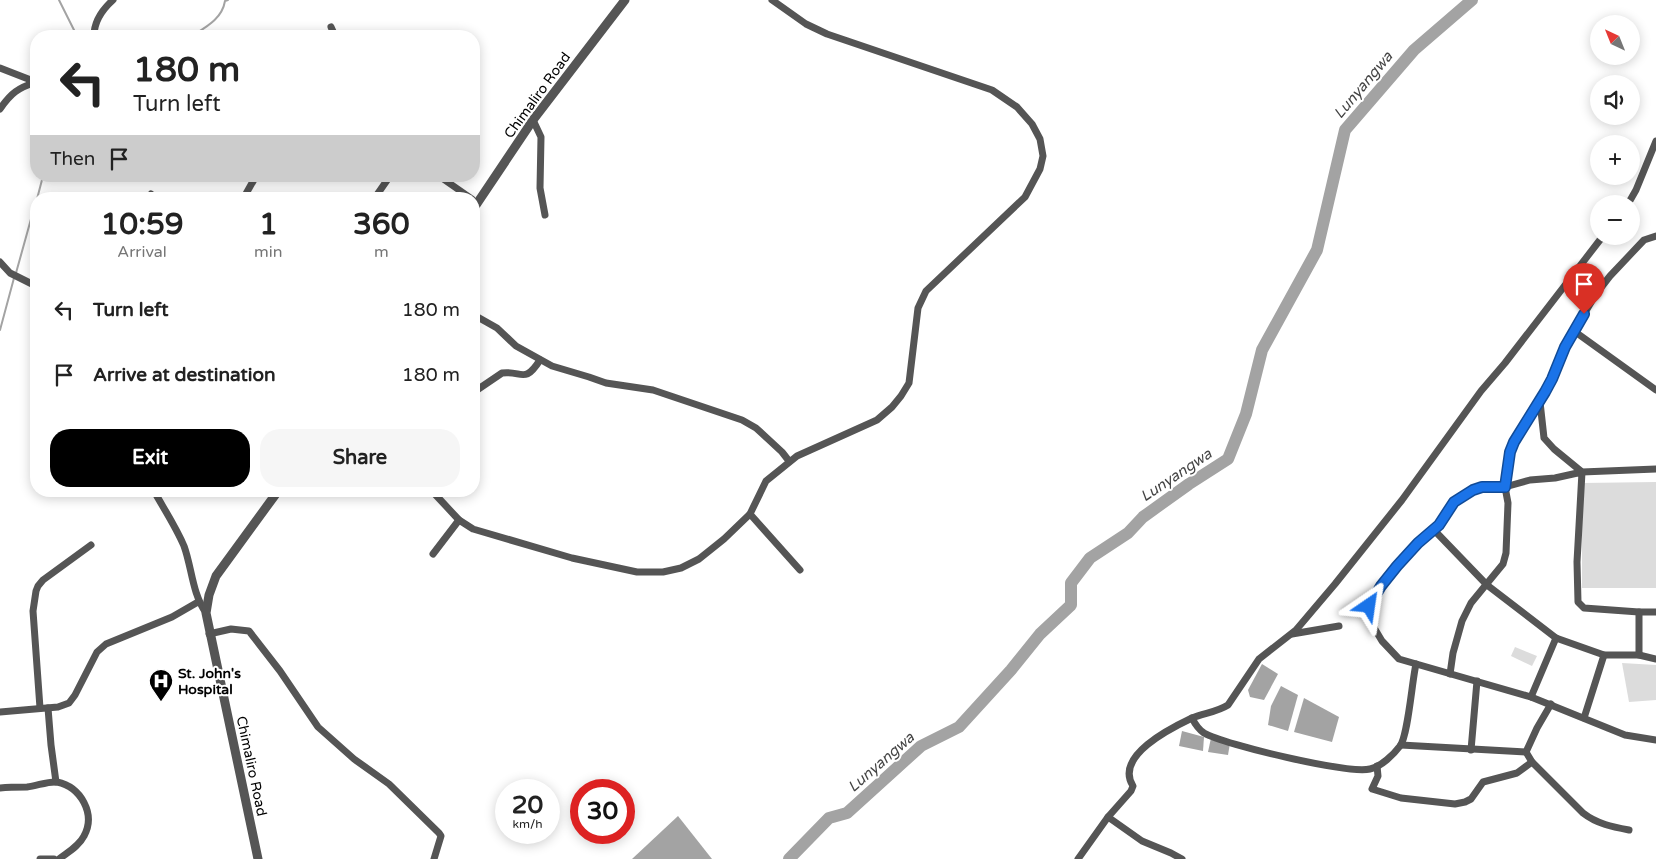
<!DOCTYPE html>
<meta charset="utf-8">
<style>
body{margin:0;font-family:"Varela Round",sans-serif;background:#f6f6f6;color:#222;height:100vh;display:flex;flex-direction:column;font-size:19px;white-space:nowrap}
*{box-sizing:border-box;margin:0}
p{font-size:16px;color:#767676}
.icon{flex:none;width:28px;height:28px;fill:none;stroke:currentColor;stroke-width:2;stroke-linecap:round;stroke-linejoin:round}
.map{position:relative;flex:1;overflow:hidden}
.side{position:absolute;left:30px;top:192px;width:450px;height:305px;display:flex;flex-direction:column;background:#fff;border-radius:20px;box-shadow:0 2px 12px #0003}
.side>*{flex:none}
.hud{position:absolute;left:30px;top:30px;width:450px;height:152px;border-radius:20px;box-shadow:0 2px 12px #0003;background:#fff;color:#222;overflow:hidden}
.needle{width:32px;rotate:317deg}
.controls{position:absolute;left:1590px;top:15px;display:grid;gap:10px}
.controls a{display:grid;place-items:center;width:50px;height:50px;border-radius:50%;background:#fff;box-shadow:0 2px 12px #0003;font-size:25px}
.speed{position:absolute;left:495px;top:779px;display:flex;gap:10px;font-size:25px;font-weight:700;text-align:center}
.speed>*{display:grid;place-content:center;width:65px;height:65px;border-radius:50%;background:#fff;box-shadow:0 2px 12px #0003;line-height:1}
.speed small{font-size:12px;font-weight:400}
.speed .limit{border:8px solid #d22;background:#fff;color:#111}
.pin{position:absolute;display:grid;place-items:center;width:42px;height:42px;color:#fff;margin:-51px -21px;border-radius:50% 50% 50% 0;rotate:-45deg;box-shadow:0 0 5px #0007}
.pin .icon{rotate:45deg}
.me{position:absolute;width:55px;margin:-28px;rotate:32deg;stroke-linejoin:round;filter:drop-shadow(0 0 4px #0008)}
.turn{display:flex;align-items:center;gap:18px;height:105px;padding:0 20px;font-size:22px}
.turn .icon{width:65px;height:65px;stroke-width:2.5}
.turn b{display:block;font-size:35px;line-height:42px}
.then{display:flex;align-items:center;height:48px;padding:0 20px;background:#0003;gap:10px;font-size:19px}
.eta{display:flex;justify-content:space-evenly;align-items:center;height:85px;text-align:center}
.eta b{font-size:30px;font-weight:700;line-height:35px}
.primary-button{display:flex;gap:10px;margin-top:auto;padding:10px 20px}
.primary-button a{flex:1;height:58px;border-radius:20px;background:#000;color:#fff;font-size:20px;font-weight:700;line-height:58px;text-align:center}
.primary-button a+a{background:#f6f6f6;color:#222}
ul{padding:0;list-style:none}
li{display:flex;align-items:center;gap:15px;height:65px;padding:0 20px}
li div{flex:1}
li b{display:block;font-size:19px}
li em{font-style:normal}
.map>svg:first-child{display:block}
.green{fill:#dcdcdc}
.water{fill:#a3a3a3}
.lines{fill:none;stroke-linecap:round;stroke-linejoin:round}
.stream{stroke:#a3a3a3;stroke-width:2}
.river{stroke:#a3a3a3;stroke-width:12}
.minor{stroke:#555;stroke-width:7}
.tertiary{stroke:#555;stroke-width:9}
.route-casing{stroke:#114b97;stroke-width:12}
.route{stroke:#1a73e8;stroke-width:9}
.labels{text-anchor:middle;stroke-width:4;stroke-linejoin:round;paint-order:stroke}
.street-label{font-size:14px;fill:#000;stroke:#fff}
.poi-label{font-size:14px;font-weight:bold;fill:#000;stroke:#fff;text-anchor:start}
.water-label{font-size:15px;font-style:italic;fill:#444;stroke:#fff}
</style>
<div class="map">
<svg width="1656" height="859" viewBox="0 0 1656 859">
<rect width="100%" height="100%" fill="#fff"/>
<!-- green -->
<g class="green">
<polygon points="1656,482 1656,588 1582,588 1582,483"/>
<polygon points="1515,647 1537,656 1532,666 1511,656"/>
<polygon points="1622,663 1656,665 1656,700 1629,702"/>
</g>
<!-- water -->
<g class="water">
<polygon points="1262,664 1278,674 1264,700 1250,697 1248,690"/>
<polygon points="1281,686 1298,695 1288,731 1268,725 1271,706"/>
<polygon points="1304,698 1339,717 1332,742 1294,732"/>
<polygon points="1182,731 1204,737 1203,751 1179,746"/>
<polygon points="1211,738 1230,743 1228,755 1208,752"/>
<polygon points="678,816 712,859 632,859"/>
</g>
<g class="lines">
<!-- stream -->
<g class="stream">
<polyline points="59,0 77,36"/>
<path d="M 192,36 C 206,27 222,19 225,1 L 228,0"/>
<polyline points="37,199 43,176"/>
<polyline points="16,273 36,201"/>
<polyline points="0,330 14,278"/>
</g>
<!-- river -->
<polyline class="river" points="789,859 829,818 847,813 921,746 959,727 1011,670 1040,634 1071,605 1071,583 1090,558 1128,533 1143,517 1189,484 1228,459 1246,414 1262,350 1317,250 1345,130 1414,50 1472,0"/>
<!-- minor -->
<g class="minor">
<polyline points="331,27 335,36"/>
<path d="M 94,36 C 94,22 103,9 113,0"/>
<polyline points="0,68 36,82"/>
<path d="M 0,109 C 11,93 18,88 36,82"/>
<polyline points="533,120 541,137 540,188 545,215"/>
<polyline points="439,176 472,199"/>
<polyline points="148,199 151,194"/>
<polyline points="243,199 256,176"/>
<polyline points="374,199 390,176"/>
<polyline points="1628,204 1636,190 1656,141"/>
<polyline points="1656,236 1644,240 1610,276 1596,294 1574,331 1656,390"/>
<polyline points="0,262 10,273 36,286"/>
<polyline points="474,315 497,328 516,346 552,366 589,377 606,383 653,390 742,420 756,428 768,439 782,452 789,461"/>
<path d="M 474,392 L 502,373 C 522,370 524,385 540,360"/>
<polyline points="1540,402 1544,438 1554,449 1582,472 1656,469"/>
<path d="M 154,491 C 164,509 176,527 184,546 C 192,568 192,593 206,613"/>
<polyline points="432,491 459,520 473,529 572,558 637,572 663,572 681,568 699,559 724,539 750,514 766,481 797,456 877,420 892,407 901,396 909,383 918,308 926,291 1025,197 1040,169 1043,156 1040,139 1032,124 1017,107 992,90 827,34 806,24 772,0"/>
<polyline points="750,514 800,570"/>
<polyline points="1434,530 1442,522 1445,513 1454,502 1473,490 1482,487 1505,487 1530,480 1555,478 1582,472 1577,562 1578,602 1584,608 1639,612"/>
<polyline points="433,554 459,520"/>
<polyline points="209,634 231,629 249,631 280,671 318,727 354,759 389,784 439,833 441,836 434,859"/>
<polyline points="1292,634 1339,626"/>
<polyline points="1639,655 1639,612 1656,612"/>
<path d="M 1656,659 L 1639,655 L 1604,655 L 1556,638 L 1487,585 L 1434,530 C 1410,550 1373,584 1367,616 L 1382,641 L 1399,659 L 1531,697 L 1625,735 L 1656,740"/>
<polyline points="1450,674 1453,653 1462,621 1471,603 1503,564 1506,553 1508,503 1505,487 1510,452 1514,442 1530,419 1552,379 1565,347 1574,331"/>
<polyline points="1531,697 1556,638"/>
<polyline points="40,708 33,611 36,591 38,586 43,580 91,545"/>
<polyline points="48,708 51,745 56,782"/>
<polyline points="0,712 58,707 69,703 75,695 97,652 106,644 172,617 198,602"/>
<path d="M 1192,718 C 1195,724 1198,729 1204,733 C 1225,745 1348,774 1370,769 C 1381,767 1394,754 1400,746 C 1408,736 1412,681 1416,664"/>
<polyline points="1584,718 1604,655"/>
<polyline points="1401,745 1526,752 1537,728 1551,704"/>
<polyline points="1471,750 1477,681"/>
<path d="M 1526,752 L 1532,762 L 1583,813 C 1597,824 1613,827 1629,830"/>
<polyline points="1377,766 1378,776 1372,789 1401,798 1455,804 1465,802 1471,799 1483,782 1517,773 1532,762"/>
<path d="M 0,788 C 9,787 18,787 27,787 C 37,786 48,781 57,782 C 81,787 96,814 84,836 C 79,846 68,852 59,859"/>
<polyline points="1108,817 1142,841 1171,853 1182,859"/>
<polyline points="40,859 54,859"/>
<path d="M 1078,859 L 1108,817 L 1131,791 L 1133,786 C 1114,756 1171,728 1192,718 C 1204,713 1217,712 1228,705 L 1259,659 L 1296,630 L 1335,584 L 1402,500 L 1481,391 L 1505,363 L 1603,236"/>
</g>
<!-- tertiary -->
<g class="tertiary">
<polyline points="474,208 533,120 625,0"/>
<polyline points="258,859 206,613 209,595 216,576 278,491"/>
</g>
</g>
<g class="lines">
<!-- route casing -->
<g class="route-casing">
<polyline id="route" points="1369,606 1381,586 1397,566 1418,543 1439,525 1454,502 1473,490 1482,487 1505,487 1510,452 1514,442 1545,392 1552,379 1565,347 1584,314"/>
</g>
<!-- route -->
<use href="#route" class="route"/>
</g>
<!-- icons -->
<defs>
<g id="hospital-pin" transform="scale(1.25)"><path d="M0 17L-7.5 6A9.5 9.5 0 1 1 7.5 6Z" fill="#000" stroke="#fff"/><path d="M-5-5h3v3.5h4V-5h3V5h-3V1.5h-4V5h-3Z" fill="#fff"/></g>
</defs>
<g fill-rule="evenodd">
<use href="#hospital-pin" x="161" y="681"/>
</g>
<g class="labels">
<!-- street labels -->
<g class="street-label">
<text transform="translate(537 95) rotate(-54)" y="5">Chimaliro Road</text>
<text transform="translate(252 766) rotate(78)" y="5">Chimaliro Road</text>
</g>
<!-- poi labels -->
<g class="poi-label">
<text x="178" y="678">St. John's<tspan x="178" dy="16">Hospital</tspan></text>
</g>
<!-- water labels -->
<g class="water-label">
<text transform="translate(1363 85) rotate(-50)" y="5">Lunyangwa</text>
<text transform="translate(1176 475) rotate(-34)" y="5">Lunyangwa</text>
<text transform="translate(881 762) rotate(-41)" y="5">Lunyangwa</text>
</g>
</g>
</svg>
<div class="controls">
<a><svg class="needle" viewBox="-14 -14 28 28"><path d="M0-13l5 13h-10z" fill="#e53935"/><path d="M0 13l5-13h-10z" fill="#767676"/></svg></a>
<a><svg class="icon" aria-label="sound" viewBox="0 0 24 24"><path d="M4 9h4l5-4v14l-5-4H4zM17 9q2 3 0 6"/></svg></a>
<a>+</a>
<a>−</a>
</div>
<div class="speed"><div>20<small>km/h</small></div><div class="limit">30</div></div>
<div class="pin" style="left:1584px;top:314px;background:#d93025"><svg class="icon" aria-label="arrive" viewBox="0 0 24 24"><path d="M6 21V4h12l-3 4 3 4H6"/></svg></div>
<svg class="me" style="left:1369px;top:606px" viewBox="-20 -20 40 40"><path d="M0-17L14 15 0 8-14 15z" fill="#1a73e8" stroke="#fff" stroke-width="4"/></svg>
<div class="hud">
<div class="turn"><svg class="icon" aria-label="left" viewBox="0 0 24 24"><path d="M17 20v-9H6M10 6l-5 5 5 5"/></svg><div><b>180 m</b>Turn left</div></div>
<div class="then">Then<svg class="icon" aria-label="arrive" viewBox="0 0 24 24"><path d="M6 21V4h12l-3 4 3 4H6"/></svg></div>
</div>
<section class="side">
<div class="eta">
<div><b>10:59</b><p>Arrival</p></div>
<div><b>1</b><p>min</p></div>
<div><b>360</b><p>m</p></div>
</div>
<ul>
<li><svg class="icon" aria-label="left" viewBox="0 0 24 24"><path d="M17 20v-9H6M10 6l-5 5 5 5"/></svg><div><b>Turn left</b></div><em>180 m</em></li>
<li><svg class="icon" aria-label="arrive" viewBox="0 0 24 24"><path d="M6 21V4h12l-3 4 3 4H6"/></svg><div><b>Arrive at destination</b></div><em>180 m</em></li>
</ul>
<div class="primary-button"><a>Exit</a><a>Share</a></div>
</section>
</div>
